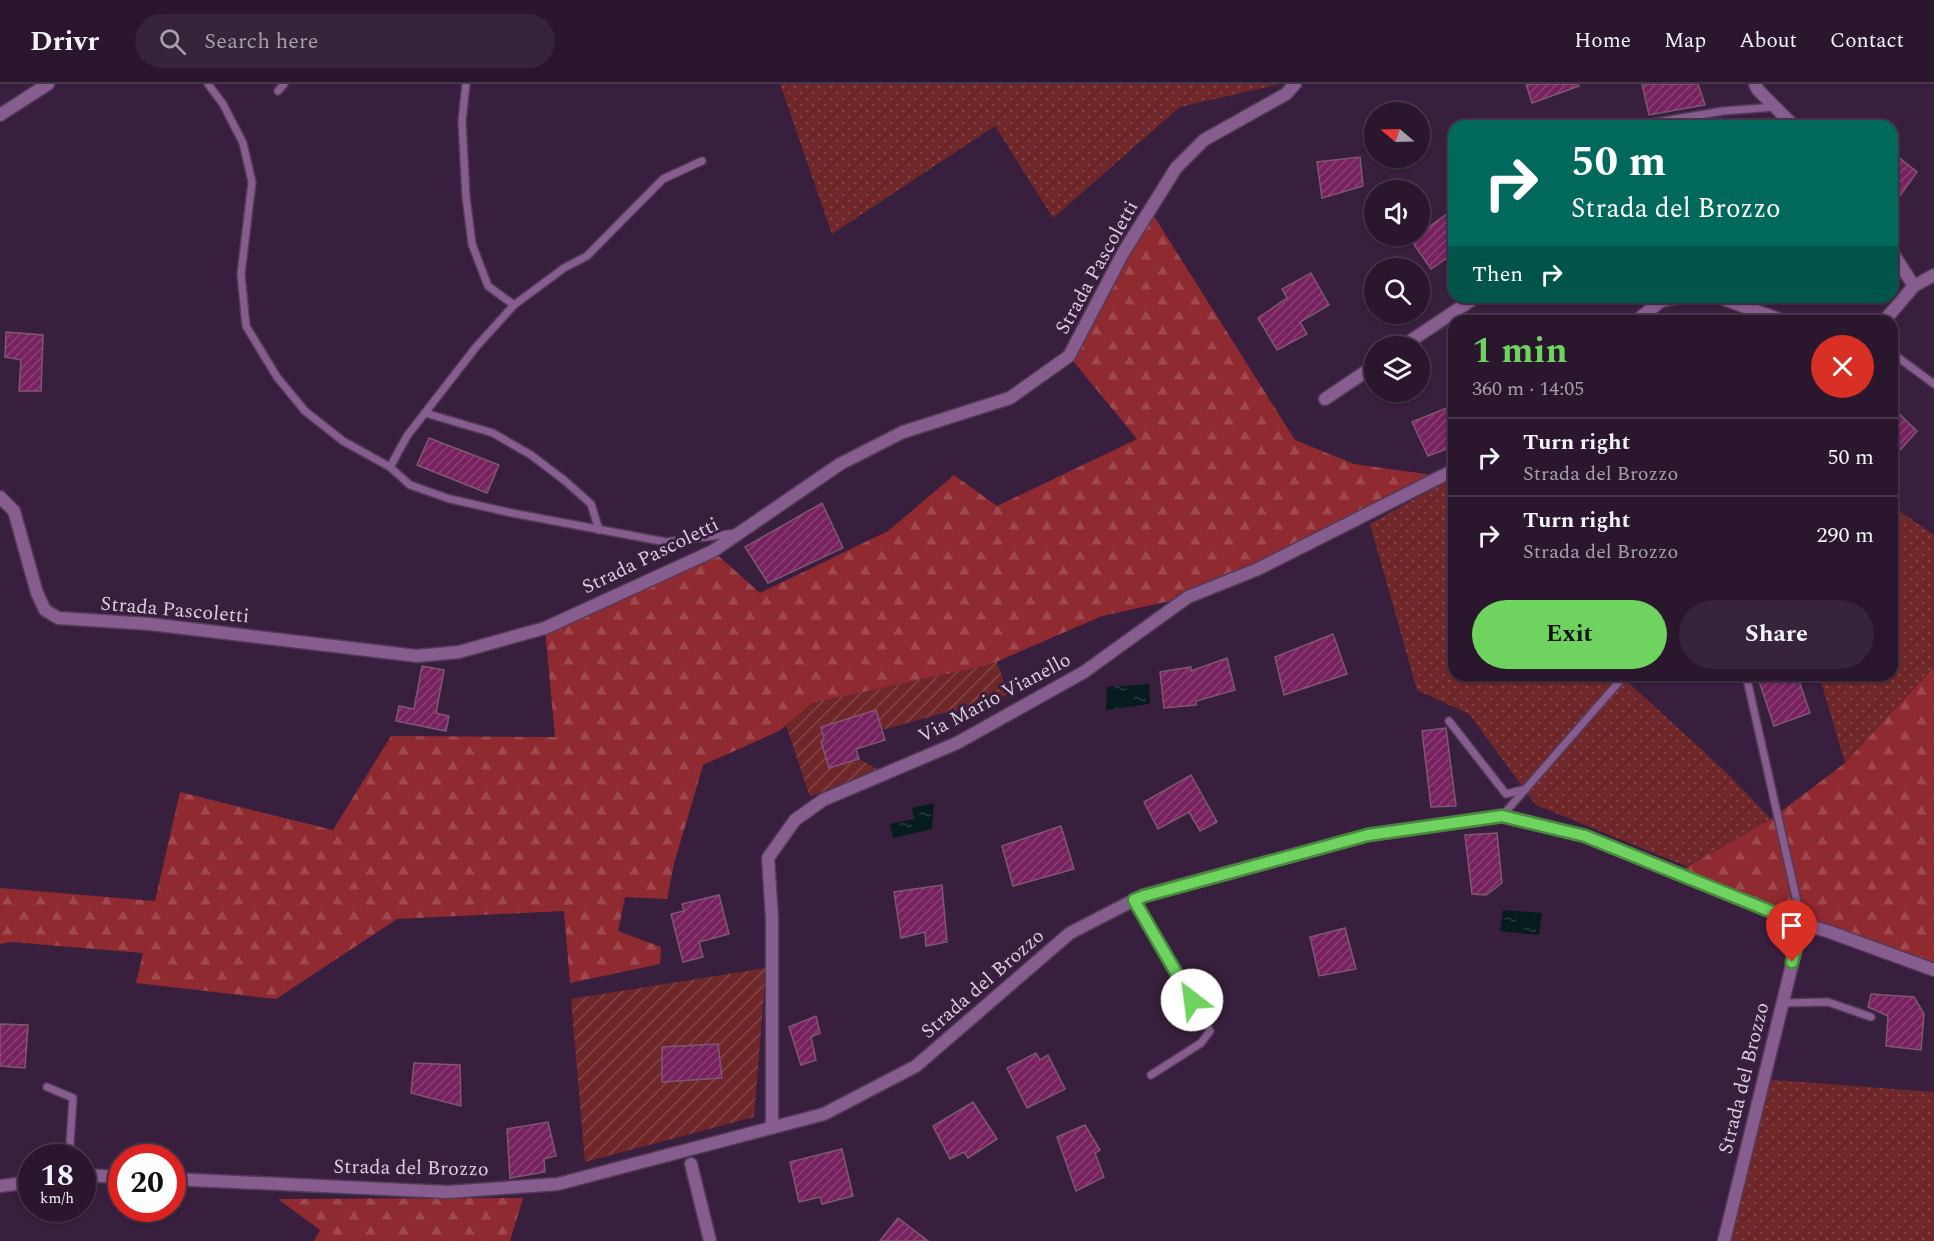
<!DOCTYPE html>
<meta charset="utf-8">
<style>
body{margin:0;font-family:Spectral,serif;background:#36243a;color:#f1f3f6;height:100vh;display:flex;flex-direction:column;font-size:22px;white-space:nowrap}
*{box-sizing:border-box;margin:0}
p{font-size:20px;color:#a59faa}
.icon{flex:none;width:33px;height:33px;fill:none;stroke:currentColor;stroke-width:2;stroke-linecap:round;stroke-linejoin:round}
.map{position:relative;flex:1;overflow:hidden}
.panel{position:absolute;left:1448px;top:231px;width:450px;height:366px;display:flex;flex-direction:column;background:#2a172e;border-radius:18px;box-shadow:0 2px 4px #0004,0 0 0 2px #46364a}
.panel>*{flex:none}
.guide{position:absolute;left:1448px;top:36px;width:450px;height:183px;border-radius:18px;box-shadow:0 2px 4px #0004,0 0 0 2px #46364a;background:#00695c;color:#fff;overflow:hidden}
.needle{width:39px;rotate:289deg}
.controls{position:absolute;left:1364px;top:18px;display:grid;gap:12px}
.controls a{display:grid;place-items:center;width:66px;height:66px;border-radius:50%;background:#2a172e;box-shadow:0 2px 4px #0004,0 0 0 2px #46364a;font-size:30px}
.speed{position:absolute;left:18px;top:1060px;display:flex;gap:12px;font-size:30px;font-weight:700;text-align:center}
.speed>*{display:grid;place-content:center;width:78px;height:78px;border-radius:50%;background:#2a172e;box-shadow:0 2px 4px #0004,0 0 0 2px #46364a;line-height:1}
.speed small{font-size:15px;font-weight:400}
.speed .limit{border:9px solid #d22;background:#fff;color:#111}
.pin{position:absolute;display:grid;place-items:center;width:51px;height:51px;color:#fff;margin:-62px -26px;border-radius:50% 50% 50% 0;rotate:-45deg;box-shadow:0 0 6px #0007}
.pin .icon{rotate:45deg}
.me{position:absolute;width:66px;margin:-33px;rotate:330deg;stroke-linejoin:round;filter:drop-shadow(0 0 4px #0008)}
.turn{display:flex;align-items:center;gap:21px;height:126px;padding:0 24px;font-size:27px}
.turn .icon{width:78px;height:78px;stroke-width:2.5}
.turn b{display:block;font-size:42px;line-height:51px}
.then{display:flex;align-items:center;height:57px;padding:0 24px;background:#0003;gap:12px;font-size:22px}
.round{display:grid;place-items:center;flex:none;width:63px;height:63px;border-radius:32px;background:#36243a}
.headline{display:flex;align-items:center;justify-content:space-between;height:102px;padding:0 24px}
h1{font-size:36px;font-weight:700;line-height:45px;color:#6fd35f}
.cta{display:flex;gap:12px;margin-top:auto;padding:12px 24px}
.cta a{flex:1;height:69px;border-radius:36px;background:#6fd35f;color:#111;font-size:24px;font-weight:700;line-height:69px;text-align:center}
.cta a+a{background:#36243a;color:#f1f3f6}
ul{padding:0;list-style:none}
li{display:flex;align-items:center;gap:18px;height:78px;padding:0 24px;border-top:2px solid #46364a}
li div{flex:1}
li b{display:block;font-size:22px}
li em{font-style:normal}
header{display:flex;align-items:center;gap:36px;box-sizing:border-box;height:84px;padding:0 30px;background:#2a172e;border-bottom:2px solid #46364a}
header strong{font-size:28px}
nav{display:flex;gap:33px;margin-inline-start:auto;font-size:21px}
.search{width:420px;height:54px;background:#36243a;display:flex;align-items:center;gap:15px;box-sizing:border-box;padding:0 21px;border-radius:33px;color:#a59faa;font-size:22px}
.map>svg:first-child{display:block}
.grass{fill:url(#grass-dots)}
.forest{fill:url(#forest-firs)}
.garden{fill:url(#garden-furrows)}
.water{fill:url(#water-ripples)}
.building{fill:url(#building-hatch);stroke:#7e5870;stroke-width:1.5}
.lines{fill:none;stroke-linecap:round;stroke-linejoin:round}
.service-casing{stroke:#523b57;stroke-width:10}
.minor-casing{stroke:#523b57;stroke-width:15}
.service{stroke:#865d8e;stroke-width:7}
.minor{stroke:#865d8e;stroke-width:12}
.route-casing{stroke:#48893e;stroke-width:15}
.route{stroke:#6fd35f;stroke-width:10}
.labels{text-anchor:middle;stroke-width:6;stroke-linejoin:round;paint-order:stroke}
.street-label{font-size:20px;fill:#dccddf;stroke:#381f3d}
</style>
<header>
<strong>Drivr</strong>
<div class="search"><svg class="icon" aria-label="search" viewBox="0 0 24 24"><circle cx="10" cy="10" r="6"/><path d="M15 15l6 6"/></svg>Search here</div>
<nav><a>Home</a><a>Map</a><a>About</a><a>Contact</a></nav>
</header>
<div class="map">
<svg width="1934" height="1157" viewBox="0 0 1934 1157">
<defs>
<pattern id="grass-dots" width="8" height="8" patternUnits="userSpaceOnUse" patternTransform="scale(1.5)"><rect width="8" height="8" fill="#6f272a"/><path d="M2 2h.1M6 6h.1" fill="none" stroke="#834548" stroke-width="1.8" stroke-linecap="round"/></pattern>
<pattern id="forest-firs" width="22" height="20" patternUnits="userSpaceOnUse" patternTransform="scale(1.5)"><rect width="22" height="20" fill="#902a31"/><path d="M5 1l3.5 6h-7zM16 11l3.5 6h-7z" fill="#9f484e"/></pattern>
<pattern id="garden-furrows" width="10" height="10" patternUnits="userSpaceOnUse" patternTransform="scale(1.5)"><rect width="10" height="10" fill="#6f272a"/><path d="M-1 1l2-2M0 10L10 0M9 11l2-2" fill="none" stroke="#834548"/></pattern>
<pattern id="water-ripples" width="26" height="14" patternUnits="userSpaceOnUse" patternTransform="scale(1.5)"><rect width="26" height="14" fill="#061b1d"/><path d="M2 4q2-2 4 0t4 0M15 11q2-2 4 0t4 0" fill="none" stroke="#2a3b3d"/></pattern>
<pattern id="building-hatch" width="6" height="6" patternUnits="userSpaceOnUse" patternTransform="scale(1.5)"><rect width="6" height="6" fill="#77215f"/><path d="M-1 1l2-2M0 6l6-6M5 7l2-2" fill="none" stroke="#8a4076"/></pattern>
</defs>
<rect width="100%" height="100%" fill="#381f3d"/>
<!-- grass -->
<g class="grass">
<polygon points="780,0 1279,0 1180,23 1053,134 995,42 832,150"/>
<polygon points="1453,393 1454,591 1620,591 1727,689 1771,735 1688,783 1536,721 1469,630 1417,606 1370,440"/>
<polygon points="1892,422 1934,451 1934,583 1845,679 1819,591 1892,591"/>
<polygon points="1763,995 1934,1008 1934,1157 1719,1157"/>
</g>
<!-- forest -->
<g class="forest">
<polygon points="1150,126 1295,356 1354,380 1440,392 1188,513 1102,532 989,581 813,619 779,647 703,681 674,780 667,815 625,813 618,847 661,863 660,880 570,899 564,827 397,835 276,915 136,899 143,869 12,858 0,860 0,804 155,817 180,708 333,746 391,652 555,653 545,544 713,467 760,509 888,447 954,391 997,422 1137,355 1069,272"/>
<polygon points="1934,583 1934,886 1677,789 1771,735 1845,679"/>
<polygon points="523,1114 510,1157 314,1157 320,1146 278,1115"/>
</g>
<!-- garden -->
<g class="garden">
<polygon points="997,578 1008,610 977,630 951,627 882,646 821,643 824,656 821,657 829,684 859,675 877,685 810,713 786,641 813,619 989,581"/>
<polygon points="766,884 754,1033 585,1078 571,915"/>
</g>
<!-- water -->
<g class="water">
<polygon points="1149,600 1150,620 1106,626 1107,603"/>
<polygon points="934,719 932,745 893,754 890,740 914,735 912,724"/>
<polygon points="1503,826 1542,829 1539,851 1500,847"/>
</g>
<!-- building -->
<g class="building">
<polygon points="1526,0 1578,0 1579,2 1532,19"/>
<polygon points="1642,0 1698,0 1705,21 1649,31"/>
<polygon points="1892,68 1917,88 1892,123"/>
<polygon points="1360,73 1363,102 1322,114 1317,78"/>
<polygon points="1454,125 1454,169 1431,185 1411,156"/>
<polygon points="1311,189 1329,221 1300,238 1307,250 1277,266 1258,234 1287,214 1282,205"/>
<polygon points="6,248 43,251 41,307 19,307 21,276 5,273"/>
<polygon points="1454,321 1454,362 1428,372 1412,338"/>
<polygon points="1892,323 1917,347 1892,375"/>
<polygon points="429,354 499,381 487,409 417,381"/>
<polygon points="822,419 843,464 768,499 745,463"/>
<polygon points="1333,550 1347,590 1284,611 1275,573"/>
<polygon points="1227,574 1235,606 1196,617 1196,621 1164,624 1160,588 1191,583 1191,587"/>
<polygon points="422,582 444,586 436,629 449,632 446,647 396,637 399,622 414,625"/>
<polygon points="1757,591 1797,591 1810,629 1774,642"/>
<polygon points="876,626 885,656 856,665 859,675 829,684 821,657 824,656 821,643"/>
<polygon points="1446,644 1456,722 1431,723 1422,647"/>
<polygon points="1191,691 1217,738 1200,747 1189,728 1158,745 1144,718"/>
<polygon points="1061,742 1074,785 1013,802 1002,762"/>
<polygon points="1497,749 1502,799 1486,811 1472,810 1465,751"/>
<polygon points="942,801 947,858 926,862 925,848 901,854 894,808"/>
<polygon points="719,811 729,850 699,858 703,873 683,878 671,830 684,827 682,820"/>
<polygon points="1345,844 1356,885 1319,892 1310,853"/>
<polygon points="1871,910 1914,913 1924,930 1921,966 1886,962 1888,932 1868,923"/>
<polygon points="816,932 820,949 811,953 816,976 801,981 789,943"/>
<polygon points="0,940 28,941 25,984 0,982"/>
<polygon points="718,960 722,994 662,998 662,963"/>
<polygon points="1036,969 1040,976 1048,971 1065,1005 1027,1024 1007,984"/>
<polygon points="414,979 460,981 461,1022 411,1009"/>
<polygon points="973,1018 997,1055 968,1074 964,1068 950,1075 933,1042"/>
<polygon points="548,1038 556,1072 544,1075 545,1088 510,1094 507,1045"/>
<polygon points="1085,1041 1100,1066 1095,1069 1104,1093 1076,1107 1057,1053"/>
<polygon points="842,1065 853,1112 822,1120 820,1113 799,1118 790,1078"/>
<polygon points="898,1134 928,1157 880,1157"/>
</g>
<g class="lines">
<!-- service casing -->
<g class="service-casing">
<g id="service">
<polyline points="208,0 223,20 243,59 252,98 241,190 246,242 277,293 305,327 343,357 390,383 410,401 450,415 512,429 666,458 737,449"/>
<polyline points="466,0 462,37 466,113 472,160 488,202 514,221"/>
<polyline points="278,7 284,0"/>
<polyline points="1634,42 1723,27 1775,23"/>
<polyline points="1892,269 1934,300"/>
<polyline points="425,329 493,349 531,371 564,396 591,420 599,446"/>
<polyline points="390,383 407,352 476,263 514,221 564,184 587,172 663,95 702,77"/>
<polyline points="1746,591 1802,840"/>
<polyline points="1449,637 1506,710 1526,705"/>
<polyline points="1502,732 1625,591"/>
<polyline points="1134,816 1210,947 1201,959 1151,991"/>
<polyline points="1781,919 1828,918 1871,933"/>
<polyline points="47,1003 73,1014 69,1074"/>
</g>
</g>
<!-- minor casing -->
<g class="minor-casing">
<g id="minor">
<polyline points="1755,0 1758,6 1794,42"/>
<polyline points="0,31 48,0"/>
<polyline points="1892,168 1914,202"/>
<polyline points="1718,213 1784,237"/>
<polyline points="1636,237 1661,217 1680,213"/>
<polyline points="1884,237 1914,202 1934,191"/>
<polyline points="1403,262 1476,213"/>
<polyline points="1325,315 1374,282"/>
<polyline points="0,413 14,427 37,509 45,526 58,534 150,540 417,572 459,568 545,544 713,467 840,380 903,348 1010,314 1069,272 1123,169 1176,84 1204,56 1286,10 1295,0"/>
<polyline points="772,1044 772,834 768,774 795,736 823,716 957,659 1084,588 1188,513 1258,485 1454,386"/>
<polyline points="691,1080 710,1157"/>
<polyline points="82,1091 122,1093"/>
<polyline points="172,1095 448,1108 558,1100 824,1030 916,982 1070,849 1144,811 1368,751 1502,732 1585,752 1802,840 1827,847 1934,886"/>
<polyline points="0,1102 32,1098"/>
<polyline points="1724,1157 1802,840"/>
</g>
</g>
<!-- service -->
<use href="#service" class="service"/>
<!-- minor -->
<use href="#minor" class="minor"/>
</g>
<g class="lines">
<!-- route casing -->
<g class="route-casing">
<polyline id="route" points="1192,916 1134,816 1144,812 1368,751 1502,732 1585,752 1802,840 1792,878"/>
</g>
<!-- route -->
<use href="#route" class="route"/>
</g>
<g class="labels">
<!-- street labels -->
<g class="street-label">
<text transform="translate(1096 183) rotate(-61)" y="7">Strada Pascoletti</text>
<text transform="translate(650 471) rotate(-26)" y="7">Strada Pascoletti</text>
<text transform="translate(175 525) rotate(5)" y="7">Strada Pascoletti</text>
<text transform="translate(994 613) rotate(-28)" y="7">Via Mario Vianello</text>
<text transform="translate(982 899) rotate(-41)" y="7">Strada del Brozzo</text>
<text transform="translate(1743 994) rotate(-76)" y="7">Strada del Brozzo</text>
<text transform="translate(411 1083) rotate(1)" y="7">Strada del Brozzo</text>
</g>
</g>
</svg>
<div class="controls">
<a><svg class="needle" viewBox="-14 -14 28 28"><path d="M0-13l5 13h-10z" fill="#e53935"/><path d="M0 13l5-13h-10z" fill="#a59faa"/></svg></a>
<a><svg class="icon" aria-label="sound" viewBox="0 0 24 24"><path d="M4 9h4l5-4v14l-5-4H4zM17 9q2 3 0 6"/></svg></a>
<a><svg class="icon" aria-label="search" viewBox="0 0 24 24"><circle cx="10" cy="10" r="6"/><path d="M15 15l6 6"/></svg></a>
<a><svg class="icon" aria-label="layers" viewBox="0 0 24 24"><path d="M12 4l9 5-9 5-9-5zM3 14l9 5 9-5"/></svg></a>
</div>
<div class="speed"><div>18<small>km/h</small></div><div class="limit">20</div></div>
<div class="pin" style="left:1792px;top:878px;background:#d93025"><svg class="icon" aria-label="arrive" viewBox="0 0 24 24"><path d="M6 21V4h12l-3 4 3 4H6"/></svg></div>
<svg class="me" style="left:1192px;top:916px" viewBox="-20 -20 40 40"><circle r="19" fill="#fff"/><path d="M0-13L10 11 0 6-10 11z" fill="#6fd35f"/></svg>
<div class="guide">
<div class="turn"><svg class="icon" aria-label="right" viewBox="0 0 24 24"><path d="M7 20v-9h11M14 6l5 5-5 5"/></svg><div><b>50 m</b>Strada del Brozzo</div></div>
<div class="then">Then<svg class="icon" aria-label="right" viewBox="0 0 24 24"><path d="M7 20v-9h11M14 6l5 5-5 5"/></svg></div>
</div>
<section class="panel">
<div class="headline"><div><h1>1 min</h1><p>360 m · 14:05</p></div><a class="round" style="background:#d93025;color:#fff"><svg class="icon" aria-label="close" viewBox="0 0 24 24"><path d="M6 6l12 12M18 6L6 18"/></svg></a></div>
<ul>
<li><svg class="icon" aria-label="right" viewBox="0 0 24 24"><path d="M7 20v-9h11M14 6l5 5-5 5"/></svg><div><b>Turn right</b><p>Strada del Brozzo</p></div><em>50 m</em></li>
<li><svg class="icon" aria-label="right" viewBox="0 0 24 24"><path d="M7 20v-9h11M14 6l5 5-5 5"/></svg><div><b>Turn right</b><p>Strada del Brozzo</p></div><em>290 m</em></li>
</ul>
<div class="cta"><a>Exit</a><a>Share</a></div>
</section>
</div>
